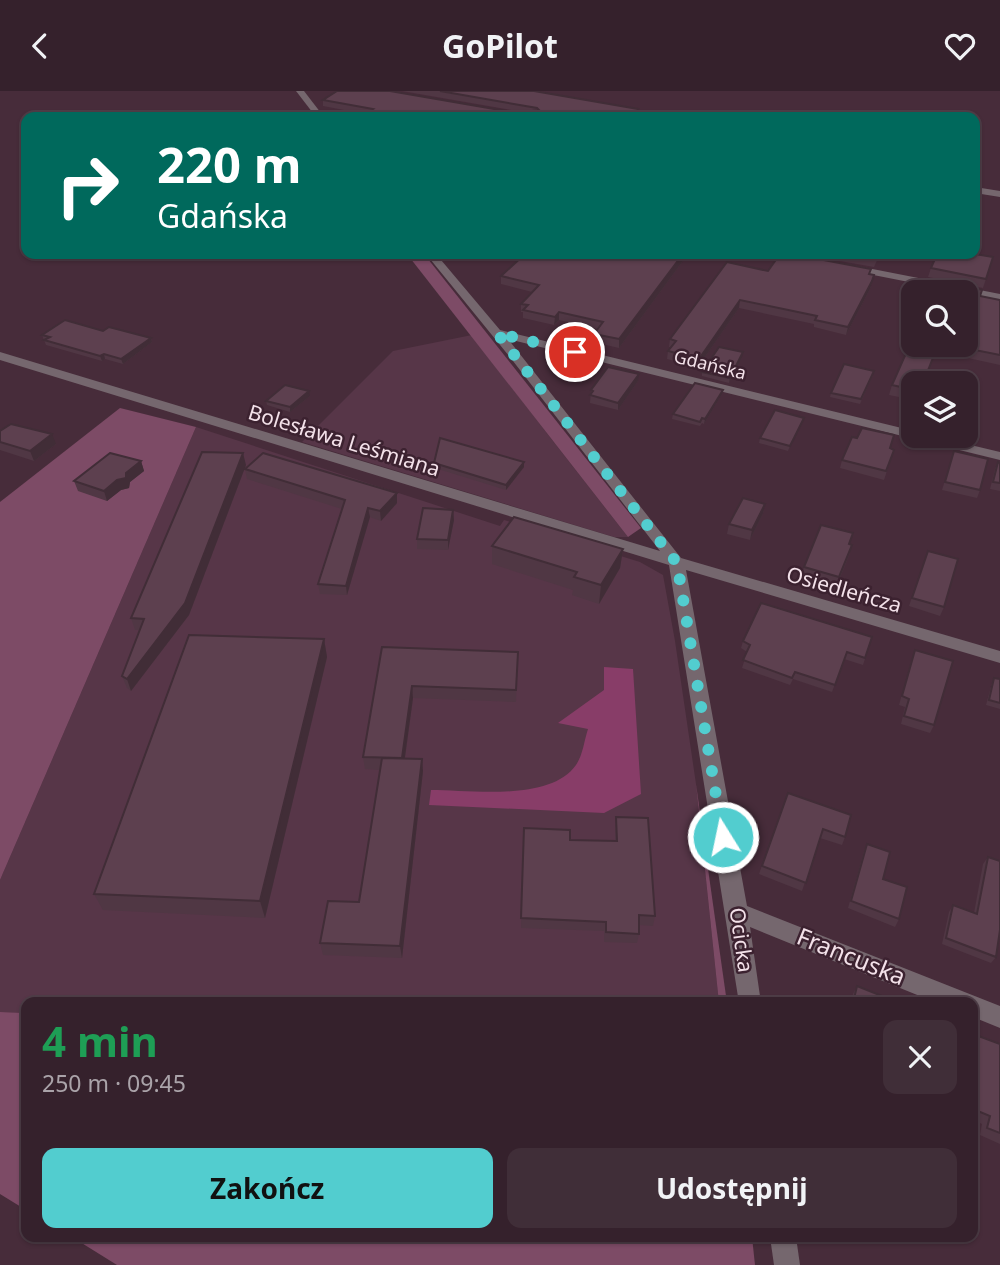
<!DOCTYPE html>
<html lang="pl">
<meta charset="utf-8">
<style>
body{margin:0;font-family:"Noto Sans",sans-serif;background:#402e38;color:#f1f3f6;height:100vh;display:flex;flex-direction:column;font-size:26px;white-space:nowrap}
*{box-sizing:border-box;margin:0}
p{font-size:23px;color:#aaa3a9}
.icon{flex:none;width:38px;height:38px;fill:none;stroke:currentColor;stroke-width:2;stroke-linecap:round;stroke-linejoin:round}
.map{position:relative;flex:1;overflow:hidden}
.side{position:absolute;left:21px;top:906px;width:957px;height:245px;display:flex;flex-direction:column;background:#35212c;border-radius:14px;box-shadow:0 2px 5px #0004,0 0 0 2px #4f3e48}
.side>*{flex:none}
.top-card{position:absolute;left:21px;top:21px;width:959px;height:147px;border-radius:14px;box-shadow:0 2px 5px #0004,0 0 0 2px #4f3e48;background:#00695c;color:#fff;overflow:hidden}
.controls{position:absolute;left:901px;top:189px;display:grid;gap:14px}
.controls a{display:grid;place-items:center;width:77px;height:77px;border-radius:14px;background:#35212c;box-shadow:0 2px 5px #0004,0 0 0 2px #4f3e48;font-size:35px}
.pin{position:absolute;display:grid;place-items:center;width:60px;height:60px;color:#fff;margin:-30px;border:4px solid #fff;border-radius:50%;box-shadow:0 2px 7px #0007}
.me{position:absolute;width:77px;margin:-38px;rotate:350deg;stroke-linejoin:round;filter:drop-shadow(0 0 5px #0008)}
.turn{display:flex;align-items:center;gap:24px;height:147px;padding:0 21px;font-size:32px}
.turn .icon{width:91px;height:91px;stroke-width:2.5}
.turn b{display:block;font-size:49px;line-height:60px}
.round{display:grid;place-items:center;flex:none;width:74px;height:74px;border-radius:14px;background:#402e38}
.overview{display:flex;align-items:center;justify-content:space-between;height:119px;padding:0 21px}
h1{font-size:42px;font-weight:700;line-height:52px;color:#1e9e55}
.action{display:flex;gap:14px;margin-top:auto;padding:14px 21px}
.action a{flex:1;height:80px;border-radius:14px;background:#52cdcf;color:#111;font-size:28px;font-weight:700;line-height:80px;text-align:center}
.action a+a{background:#402e38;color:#f1f3f6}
header{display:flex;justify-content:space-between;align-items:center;height:91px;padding:0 21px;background:#35212c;font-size:32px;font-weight:700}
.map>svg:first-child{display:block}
.built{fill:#573648}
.green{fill:#7d4b66}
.forest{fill:#883d68}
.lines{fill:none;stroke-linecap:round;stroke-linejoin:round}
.minor{fill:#75676e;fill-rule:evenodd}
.wall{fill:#503744}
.shaded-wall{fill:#412d37}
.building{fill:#5d404f;stroke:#412d37;stroke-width:2}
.route{stroke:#52cdcf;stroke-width:12;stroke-dasharray:0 21.6}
.labels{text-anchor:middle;stroke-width:5;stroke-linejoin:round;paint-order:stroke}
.far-street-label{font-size:18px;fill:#f3e1e9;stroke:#3c2230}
.street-label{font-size:21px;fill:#f3e1e9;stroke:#3c2230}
.near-street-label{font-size:24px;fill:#f3e1e9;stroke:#3c2230}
</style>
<header><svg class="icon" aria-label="back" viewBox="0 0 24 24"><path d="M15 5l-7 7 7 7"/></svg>GoPilot<svg class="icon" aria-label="heart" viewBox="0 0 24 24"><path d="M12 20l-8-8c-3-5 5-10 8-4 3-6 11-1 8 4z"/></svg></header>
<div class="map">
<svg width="1000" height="1174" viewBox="0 0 1000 1174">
<rect width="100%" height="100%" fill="#472c3a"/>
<!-- built -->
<g class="built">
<polygon points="472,244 549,345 628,446 614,446 302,351 393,260"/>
<polygon points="196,336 500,435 504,429 640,471 663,484 675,550 696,693 719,912 26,912 26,922 0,921 0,789"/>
</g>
<!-- green -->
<g class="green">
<polygon points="407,163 424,163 641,437 628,446"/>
<polygon points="120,317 196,336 0,789 0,411"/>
<polygon points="696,693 727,912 719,912"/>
<polygon points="0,921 26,922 26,1119 0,1103"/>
<polygon points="72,1146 752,1146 755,1174 117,1174"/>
</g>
<!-- forest -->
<path class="forest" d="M 604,576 L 633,578 L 641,703 L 604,722 L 429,714 L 431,699 C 471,699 550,711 576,674 C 583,664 584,650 588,638 L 558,632 L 604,599 Z"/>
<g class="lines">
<!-- minor -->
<g class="minor">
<polygon points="296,0 304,0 324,26 316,26"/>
<polygon points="975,96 1000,100 1000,106 975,102"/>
<polygon points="426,163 436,163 500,239 914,340 914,345 933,345 1000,361 1000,369 508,248 681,467 1000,560 1000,572 686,479 747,815 1000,915 1000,937 973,926 973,912 937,912 750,836 761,912 739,912 669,474 0,269 0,261 660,460 513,270"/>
<polygon points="847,173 1000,203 1000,209 843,178 842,176"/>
<polygon points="770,1146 796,1146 800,1174 774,1174"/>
</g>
</g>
<!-- wall -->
<g class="wall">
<polygon points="402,0 534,0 638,22 365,23 323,15 323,9 518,22 523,21"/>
<polygon points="616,163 688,163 619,257 593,251 594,243 597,238 559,229 554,234 523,227 523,221 521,221 521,213 532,201 501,193 501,185 611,167"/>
<polygon points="800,163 880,163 874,176"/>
<polygon points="993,166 983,197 928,186 931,177"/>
<polygon points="768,180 874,184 870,198 846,244 814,236 814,233 739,217 698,276 667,268 668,260 671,256 669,256 670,248"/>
<polygon points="980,205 1000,209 1000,274 936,260 914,292 914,309 889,304 892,294 914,254 966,254"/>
<polygon points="103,240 151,247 152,251 123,273 105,268 102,270 46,254 42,244"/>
<polygon points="742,266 729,292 702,285 702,281"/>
<polygon points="873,284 860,313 830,306 831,302"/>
<polygon points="638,290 618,319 590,312 591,299"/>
<polygon points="723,299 722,303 704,333 702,332 700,335 672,328 673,323"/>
<polygon points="310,305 290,321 267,314 266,310"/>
<polygon points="803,331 788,360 759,352 760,347"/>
<polygon points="0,340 56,353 34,370 0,359"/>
<polygon points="857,347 894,359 884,389 840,377 842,369"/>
<polygon points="954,360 980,399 977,407 942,399"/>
<polygon points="141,370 144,380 130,391 129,397 121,399 107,410 78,400 74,390"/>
<polygon points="998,371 1000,372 1000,400 990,398 995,378"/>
<polygon points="434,372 524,376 506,399 435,377"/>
<polygon points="246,374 189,524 131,600 127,597 122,585 140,539 135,539 131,527"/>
<polygon points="245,378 397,402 397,412 381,430 370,426 347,504 320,503 318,493 342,418 247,388"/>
<polygon points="765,413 763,423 750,449 727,443 729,433"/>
<polygon points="453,419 454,429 448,459 417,458 417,448"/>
<polygon points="849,454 850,462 837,494 802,483 804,476"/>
<polygon points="492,455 623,458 620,477 599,513 572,504 573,499 492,473"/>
<polygon points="925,468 944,516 940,525 909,515"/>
<polygon points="872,546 863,574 844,568 832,601 793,588 790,594 742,577 747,561 741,557 743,550"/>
<polygon points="324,548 327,566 265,827 103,819 94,803"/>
<polygon points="382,556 518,561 516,611 413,607 405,667 423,680 402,867 323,864 320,852 359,811 380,679 365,678 363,666"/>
<polygon points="915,559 934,634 930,642 901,633 905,616 899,614 912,567"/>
<polygon points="994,587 1000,588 1000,618 986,614 992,592"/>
<polygon points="788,702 845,746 842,754 820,747 802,800 759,783"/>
<polygon points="616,726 655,825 653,835 639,834 639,843 637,852 604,851 604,840 521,837 524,737 570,749 615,750 615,736"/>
<polygon points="867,753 899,828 895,836 848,817 864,760"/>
<polygon points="988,766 996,866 991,872 942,853 949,821 953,814 974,822 983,773"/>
<polygon points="857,895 885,912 851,912 853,903"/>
<polygon points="973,943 1000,953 1000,1053 980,1044 982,1033 973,1029"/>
</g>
<!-- shaded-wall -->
<g class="shaded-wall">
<polygon points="683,163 688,163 619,257 619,248"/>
<polygon points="874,184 870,198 846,244 848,236"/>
<polygon points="740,209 739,217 698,276 699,268"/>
<polygon points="559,221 559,229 554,234 555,226"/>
<polygon points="151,247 152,251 123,273 121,268"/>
<polygon points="743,261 742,266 729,292 730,287"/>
<polygon points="104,263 105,268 102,270 100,265"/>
<polygon points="639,283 638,290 618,319 618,312"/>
<polygon points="723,299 722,303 704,333 705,328"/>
<polygon points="309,300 310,305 290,321 290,316"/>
<polygon points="804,327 803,331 788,360 790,355"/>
<polygon points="52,343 56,353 34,370 30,360"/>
<polygon points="243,362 246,374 189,524 131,600 127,588"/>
<polygon points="141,370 144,380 130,391 129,397 121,399 107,410 104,400"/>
<polygon points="524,371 524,376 506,399 506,394"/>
<polygon points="397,402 397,412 381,430 380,420"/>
<polygon points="765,413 763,423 750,449 752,439"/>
<polygon points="368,417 370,426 347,504 346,495"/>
<polygon points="453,419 454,429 448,459 448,449"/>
<polygon points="623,458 620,477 599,513 601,494"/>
<polygon points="324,548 327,566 265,827 260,810"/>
<polygon points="412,595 413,607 403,680 402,668"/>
<polygon points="422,668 423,680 402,867 400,855"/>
</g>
<!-- building -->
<g class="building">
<polygon points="337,0 390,0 518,22 539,19 537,17 440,0 534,0 638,18 635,21 666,26 360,26 373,18 323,9"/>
<polygon points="525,163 588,163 611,167 616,163 683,163 619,248 594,243 603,231 559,221 555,226 523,219 528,214 521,213 539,194 501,185"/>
<polygon points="780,163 792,163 871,178 869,183 874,184 872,190 848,236 815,229 817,225 740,209 699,268 668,260 676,250 670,248 727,171 768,180"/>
<polygon points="849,163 879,163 876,167"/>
<polygon points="937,163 975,163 993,166 986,188 931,177"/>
<polygon points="926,188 982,199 980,205 1000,209 1000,264 950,254 966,254 966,201 920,201"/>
<polygon points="65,229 103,240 109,236 151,247 121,268 104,263 100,265 44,249 50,246 42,244"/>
<polygon points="914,244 914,254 938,254 923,292 914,292 914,299 892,294"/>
<polygon points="719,256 743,261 730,287 702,281"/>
<polygon points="844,273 874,280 861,308 831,302"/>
<polygon points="608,276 639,283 618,312 590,304 593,300 591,299"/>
<polygon points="695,292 723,299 705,328 702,327 700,331 673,323"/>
<polygon points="285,294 309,300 290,316 266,310"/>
<polygon points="775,319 804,327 790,355 760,347"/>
<polygon points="11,333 52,343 30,360 0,351 0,340"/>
<polygon points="862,337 894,344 890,357 894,359 886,380 842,369 852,346 857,347"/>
<polygon points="440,347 524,371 506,394 434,372"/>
<polygon points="954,360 988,368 980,399 945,391"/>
<polygon points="202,361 243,362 185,512 127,588 122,585 144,528 131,527"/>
<polygon points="110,362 141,370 126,382 126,387 117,389 104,400 74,390"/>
<polygon points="263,362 397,402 380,420 368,417 346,495 318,493 345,409 245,378"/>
<polygon points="998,371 1000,372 1000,392 993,391"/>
<polygon points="743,407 765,413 752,439 729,433"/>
<polygon points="423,417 453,419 448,449 417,448"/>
<polygon points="514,426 623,458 601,494 574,486 577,481 492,455"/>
<polygon points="821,434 853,442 849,453 852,454 839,486 804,476"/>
<polygon points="928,460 958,468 944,516 912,507"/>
<polygon points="761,512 872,546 865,567 847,561 835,594 795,581 792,587 743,569 750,554 743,550"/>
<polygon points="189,544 324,548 260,810 94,803"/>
<polygon points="382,556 518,561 516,599 412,595 402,667 363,666"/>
<polygon points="915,559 953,570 934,634 904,625 909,608 902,605"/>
<polygon points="994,587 1000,588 1000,612 989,609"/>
<polygon points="382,667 422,668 400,855 320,852 328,810 359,811"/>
<polygon points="788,702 851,724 845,746 823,738 806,792 762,775"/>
<polygon points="616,726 648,727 655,825 639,824 639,843 606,841 606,831 521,827 524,737 570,739 570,749 617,750"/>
<polygon points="867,753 890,761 883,788 907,796 899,828 851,810"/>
<polygon points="988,766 1000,770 1000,839 996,866 946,847 953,814 977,823"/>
<polygon points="857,895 887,907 885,912 853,912"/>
<polygon points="973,943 1000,953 1000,1042 987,1037 990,1025 973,1018"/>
</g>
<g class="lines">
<!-- route -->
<polyline class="route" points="575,261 497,242 677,472 723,746"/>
</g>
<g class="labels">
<!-- far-street labels -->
<g class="far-street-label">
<text transform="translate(710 274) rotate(14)" y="6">Gdańska</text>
</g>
<!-- street labels -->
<g class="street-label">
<text transform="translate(344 350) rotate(17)" y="7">Bolesława Leśmiana</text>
<text transform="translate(844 499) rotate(16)" y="7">Osiedleńcza</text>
<text transform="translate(741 849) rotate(82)" y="7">Ocicka</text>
</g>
<!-- near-street labels -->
<g class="near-street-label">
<text transform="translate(851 866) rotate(22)" y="8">Francuska</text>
</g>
</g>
</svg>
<div class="controls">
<a><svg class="icon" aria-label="search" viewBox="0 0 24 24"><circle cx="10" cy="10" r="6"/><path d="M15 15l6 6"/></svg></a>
<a><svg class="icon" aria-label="layers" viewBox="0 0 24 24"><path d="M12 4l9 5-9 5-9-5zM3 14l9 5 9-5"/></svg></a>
</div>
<div class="pin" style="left:575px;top:261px;background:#d93025"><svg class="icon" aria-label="arrive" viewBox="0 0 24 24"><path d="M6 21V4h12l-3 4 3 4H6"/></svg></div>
<svg class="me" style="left:723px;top:746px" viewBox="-20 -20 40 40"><circle r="17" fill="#52cdcf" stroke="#fff" stroke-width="3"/><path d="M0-11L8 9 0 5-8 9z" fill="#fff"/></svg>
<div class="top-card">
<div class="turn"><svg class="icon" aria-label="right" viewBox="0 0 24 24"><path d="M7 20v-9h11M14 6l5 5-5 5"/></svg><div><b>220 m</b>Gdańska</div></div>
</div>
<section class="side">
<div class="overview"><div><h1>4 min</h1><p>250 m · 09:45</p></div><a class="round"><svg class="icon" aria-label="close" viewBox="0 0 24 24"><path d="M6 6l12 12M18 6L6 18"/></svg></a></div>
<div class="action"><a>Zakończ</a><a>Udostępnij</a></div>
</section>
</div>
